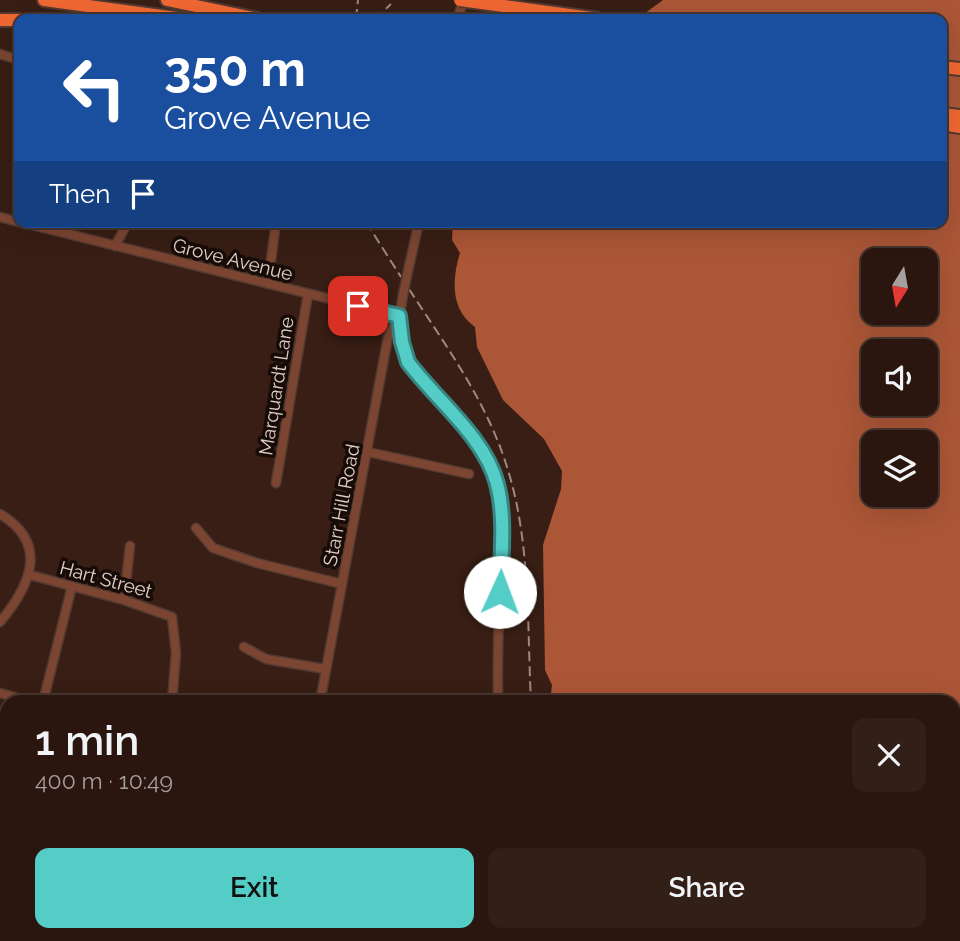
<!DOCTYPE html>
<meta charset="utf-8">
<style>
body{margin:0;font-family:Raleway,sans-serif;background:#321f18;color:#f1f3f6;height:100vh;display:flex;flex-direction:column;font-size:26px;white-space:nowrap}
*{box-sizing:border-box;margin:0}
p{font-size:23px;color:#a59f9e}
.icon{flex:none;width:38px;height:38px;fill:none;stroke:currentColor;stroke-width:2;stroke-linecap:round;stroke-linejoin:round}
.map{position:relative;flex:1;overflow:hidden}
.side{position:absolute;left:0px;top:695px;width:961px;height:247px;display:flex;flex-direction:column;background:#2a160f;border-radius:21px 21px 0 0;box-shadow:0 7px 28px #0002,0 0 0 2px #46352f}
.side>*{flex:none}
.banner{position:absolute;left:14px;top:14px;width:933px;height:214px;border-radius:14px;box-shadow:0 7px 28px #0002,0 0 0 2px #46352f;background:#1a4fa0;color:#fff;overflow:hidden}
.needle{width:46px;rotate:191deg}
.buttons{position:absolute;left:861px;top:248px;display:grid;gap:14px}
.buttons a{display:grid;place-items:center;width:77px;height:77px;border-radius:14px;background:#2a160f;box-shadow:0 7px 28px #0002,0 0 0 2px #46352f;font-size:35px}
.pin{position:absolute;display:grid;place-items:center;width:60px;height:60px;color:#fff;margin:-30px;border-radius:14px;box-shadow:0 4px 10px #0006}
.me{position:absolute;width:77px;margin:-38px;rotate:2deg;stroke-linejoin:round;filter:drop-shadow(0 0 5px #0008)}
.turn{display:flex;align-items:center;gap:24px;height:147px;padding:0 35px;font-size:32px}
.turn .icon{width:91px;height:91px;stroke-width:2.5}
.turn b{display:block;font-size:49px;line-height:60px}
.then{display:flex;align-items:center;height:66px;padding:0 35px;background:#0003;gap:14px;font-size:26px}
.round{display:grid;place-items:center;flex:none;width:74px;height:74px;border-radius:14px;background:#321f18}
.head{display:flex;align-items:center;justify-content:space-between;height:119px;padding:0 35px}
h1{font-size:42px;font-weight:600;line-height:52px}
.button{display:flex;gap:14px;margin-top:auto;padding:14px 35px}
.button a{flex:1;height:80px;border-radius:14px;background:#54cdc7;color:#111;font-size:28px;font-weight:600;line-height:80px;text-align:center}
.button a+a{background:#321f18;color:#f1f3f6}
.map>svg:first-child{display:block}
.water{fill:#ab5637;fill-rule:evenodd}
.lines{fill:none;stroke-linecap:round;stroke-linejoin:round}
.minor-casing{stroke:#533a31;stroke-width:11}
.highway-casing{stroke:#533a31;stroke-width:16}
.minor{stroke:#7c4532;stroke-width:8}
.highway{stroke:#f06833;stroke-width:12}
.rail{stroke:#9e8881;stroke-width:2;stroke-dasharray:10 5;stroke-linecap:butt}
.minor-bridge-casing{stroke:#533a31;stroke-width:11;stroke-linecap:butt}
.highway-bridge-casing{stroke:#533a31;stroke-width:16;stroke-linecap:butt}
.minor-bridge{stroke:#7c4532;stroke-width:8}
.highway-bridge{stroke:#f06833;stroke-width:12}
.route-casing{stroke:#378581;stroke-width:18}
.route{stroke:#54cdc7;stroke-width:12}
.labels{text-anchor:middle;stroke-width:7;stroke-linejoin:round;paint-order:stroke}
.street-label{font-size:19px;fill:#e1cec8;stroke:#170b07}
</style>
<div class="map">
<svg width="960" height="941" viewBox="0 0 960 941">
<rect width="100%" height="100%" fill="#381e14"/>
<!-- water -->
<path class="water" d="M 663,0 L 960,0 L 960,941 L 566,941 L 566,934 L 954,934 L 954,702 L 550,702 L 552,685 L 545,670 L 543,545 L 561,489 L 562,471 L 544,439 L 503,400 L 477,347 L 475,327 C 450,309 452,279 460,253 L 452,240 L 453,222 L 942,222 L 942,19 L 637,19 ZM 873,261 L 926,261 L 926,313 L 873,313 ZM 873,352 L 926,352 L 926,404 L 873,404 ZM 873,443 L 926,443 L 926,495 L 873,495 Z"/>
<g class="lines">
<!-- minor casing -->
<g class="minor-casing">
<g id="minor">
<polyline points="457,19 464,0"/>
<polyline points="0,54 19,60"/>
<polyline points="0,217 19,222"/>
<polyline points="20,222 399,316"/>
<polyline points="115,246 128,222"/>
<polyline points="408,271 419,222"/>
<polyline points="268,284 276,222"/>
<path d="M 403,295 C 385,384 464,403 493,473 C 506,503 501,541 500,573 C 499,616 497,659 498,702"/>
<polyline points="368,452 469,474"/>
<polyline points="276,483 308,294"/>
<path d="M 0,514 C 50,544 30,586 0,622"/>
<polyline points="196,528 213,548 257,563 342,584"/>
<polyline points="30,575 124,600 172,617 176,653 172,702"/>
<polyline points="124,600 130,546"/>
<polyline points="244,647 266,659 325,669"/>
<polyline points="0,693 31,702"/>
<polyline points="43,702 72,586"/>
<polyline points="320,702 388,337 399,316"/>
<polyline points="0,805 7,806"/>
<polyline points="0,930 7,925"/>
<polyline points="117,934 124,941"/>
<polyline points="250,934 252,941"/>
<polyline points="322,934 325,941"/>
<polyline points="420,934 421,941"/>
<polyline points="524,934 525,941"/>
<polyline points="260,941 265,934"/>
<polyline points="476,941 480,934"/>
</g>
</g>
<!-- highway casing -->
<g class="highway-casing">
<g id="highway">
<polyline points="44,0 184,19"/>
<polyline points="167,0 258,19"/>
<polyline points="0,20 19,20"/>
<polyline points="942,67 960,69"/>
<polyline points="942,114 960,116"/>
<polyline points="942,124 960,127"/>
</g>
</g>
<!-- minor -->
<use href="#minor" class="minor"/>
<!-- highway -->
<use href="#highway" class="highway"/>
<!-- rail -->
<g class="rail">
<polyline points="356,19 358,0"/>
<polyline points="375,19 391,4"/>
<polyline points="366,222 401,277"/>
<path d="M 409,289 C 446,346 487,402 507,467 C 531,542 527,625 531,702"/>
<polyline points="543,934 543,941"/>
</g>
<!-- minor-bridge casing -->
<g class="minor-bridge-casing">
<polyline id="minor-bridge" points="403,295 408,271"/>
</g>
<!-- highway-bridge casing -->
<g class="highway-bridge-casing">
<polyline id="highway-bridge" points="460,0 599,19"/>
</g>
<!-- minor-bridge -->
<use href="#minor-bridge" class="minor-bridge"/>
<!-- highway-bridge -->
<use href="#highway-bridge" class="highway-bridge"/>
</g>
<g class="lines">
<!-- route casing -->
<g class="route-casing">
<path id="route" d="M 358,306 L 399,316 L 402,342 L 408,362 C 436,400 485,437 497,484 C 506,518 501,557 500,592"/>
</g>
<!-- route -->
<use href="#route" class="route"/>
</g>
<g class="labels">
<!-- street labels -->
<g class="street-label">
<text transform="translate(233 259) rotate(14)" y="7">Grove Avenue</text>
<text transform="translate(276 386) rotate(-81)" y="7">Marquardt Lane</text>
<text transform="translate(341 505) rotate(-79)" y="7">Starr Hill Road</text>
<text transform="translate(106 579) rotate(15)" y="7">Hart Street</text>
</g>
</g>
</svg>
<div class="buttons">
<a><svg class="needle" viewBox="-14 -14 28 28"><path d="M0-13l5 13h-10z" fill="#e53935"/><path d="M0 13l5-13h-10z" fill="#a59f9e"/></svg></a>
<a><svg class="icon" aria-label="sound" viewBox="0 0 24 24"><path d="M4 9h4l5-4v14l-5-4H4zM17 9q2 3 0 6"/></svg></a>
<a><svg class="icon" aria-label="layers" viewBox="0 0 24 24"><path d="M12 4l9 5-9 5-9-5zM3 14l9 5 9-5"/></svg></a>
</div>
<div class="pin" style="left:358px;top:306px;background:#d93025"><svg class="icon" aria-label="arrive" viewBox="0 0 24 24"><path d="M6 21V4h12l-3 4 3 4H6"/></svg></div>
<svg class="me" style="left:500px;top:592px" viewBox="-20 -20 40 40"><circle r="19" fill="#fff"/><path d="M0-13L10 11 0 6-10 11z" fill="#54cdc7"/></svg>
<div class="banner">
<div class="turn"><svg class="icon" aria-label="left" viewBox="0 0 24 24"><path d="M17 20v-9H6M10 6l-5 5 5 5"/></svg><div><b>350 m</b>Grove Avenue</div></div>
<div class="then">Then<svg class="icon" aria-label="arrive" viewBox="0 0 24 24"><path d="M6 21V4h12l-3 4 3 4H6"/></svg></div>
</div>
<section class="side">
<div class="head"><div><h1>1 min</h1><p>400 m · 10:49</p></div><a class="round"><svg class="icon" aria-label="close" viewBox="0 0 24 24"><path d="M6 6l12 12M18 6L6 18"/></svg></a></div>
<div class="button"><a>Exit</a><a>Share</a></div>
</section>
</div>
